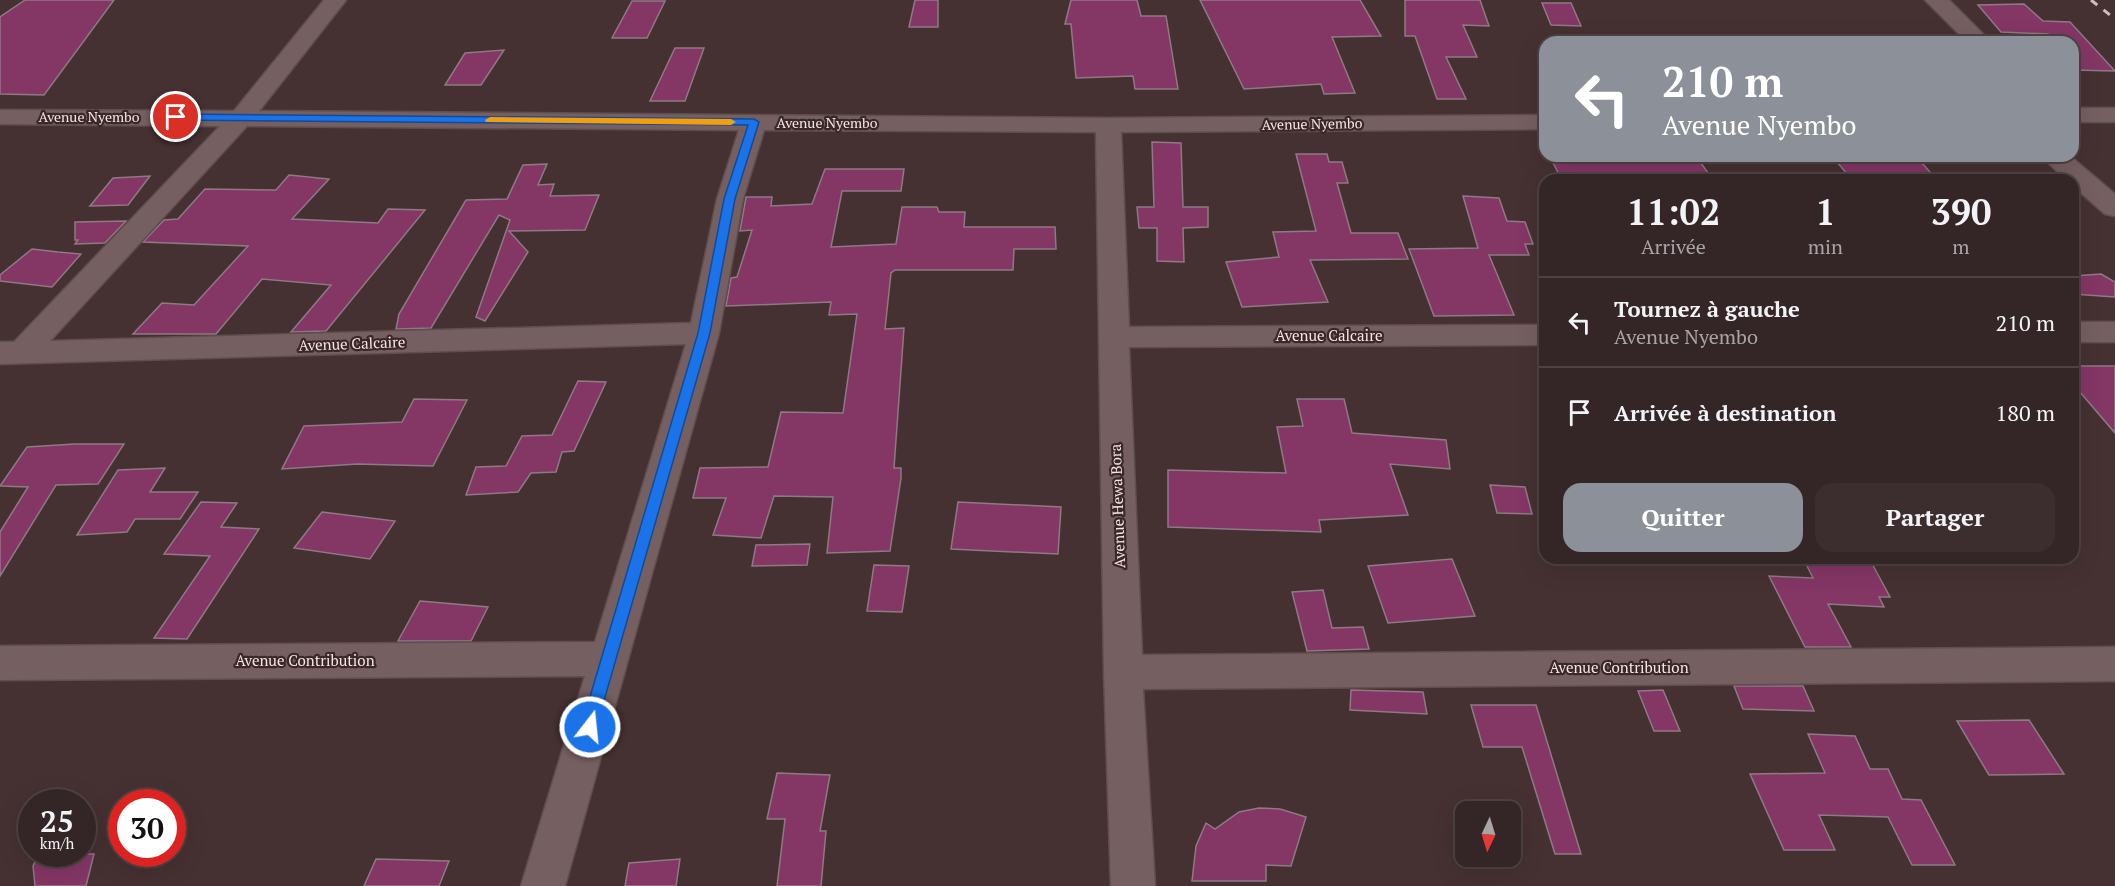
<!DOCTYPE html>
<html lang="fr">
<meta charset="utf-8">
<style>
body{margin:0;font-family:"PT Serif",serif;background:#3c2d2e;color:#f1f3f6;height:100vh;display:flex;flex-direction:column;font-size:22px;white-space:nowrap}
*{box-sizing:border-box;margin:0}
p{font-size:20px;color:#a9a5a7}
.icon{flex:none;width:33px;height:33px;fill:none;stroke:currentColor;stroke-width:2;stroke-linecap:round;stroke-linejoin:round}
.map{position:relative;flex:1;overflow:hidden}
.side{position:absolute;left:1539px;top:174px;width:540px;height:390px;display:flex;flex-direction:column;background:#342526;border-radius:18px;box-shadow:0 6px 24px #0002,0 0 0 2px #4e4243}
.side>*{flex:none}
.hud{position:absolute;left:1539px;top:36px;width:540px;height:126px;border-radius:18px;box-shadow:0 6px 24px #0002,0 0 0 2px #4e4243;background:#8c9099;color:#fff;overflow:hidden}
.needle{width:39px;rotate:184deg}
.buttons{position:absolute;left:1455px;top:801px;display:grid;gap:12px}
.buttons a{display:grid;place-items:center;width:66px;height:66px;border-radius:12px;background:#342526;box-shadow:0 6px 24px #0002,0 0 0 2px #4e4243;font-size:30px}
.speed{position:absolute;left:18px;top:789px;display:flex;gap:12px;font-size:30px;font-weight:700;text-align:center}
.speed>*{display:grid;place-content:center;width:78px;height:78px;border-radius:50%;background:#342526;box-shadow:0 6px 24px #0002,0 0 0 2px #4e4243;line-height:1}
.speed small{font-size:15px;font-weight:400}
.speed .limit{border:9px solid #d22;background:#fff;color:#111}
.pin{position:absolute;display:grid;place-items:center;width:51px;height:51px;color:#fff;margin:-26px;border:3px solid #fff;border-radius:50%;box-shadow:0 2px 6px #0007}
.me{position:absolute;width:66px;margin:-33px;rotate:16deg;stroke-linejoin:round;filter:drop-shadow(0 0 4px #0008)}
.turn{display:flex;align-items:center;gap:21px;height:126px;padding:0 24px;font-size:27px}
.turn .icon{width:78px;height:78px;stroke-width:2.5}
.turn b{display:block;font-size:42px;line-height:51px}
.eta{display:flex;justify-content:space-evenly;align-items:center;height:102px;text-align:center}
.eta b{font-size:36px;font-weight:700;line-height:42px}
.button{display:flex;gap:12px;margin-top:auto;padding:12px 24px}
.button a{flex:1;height:69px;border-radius:18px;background:#8c9099;color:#fff;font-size:24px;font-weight:700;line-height:69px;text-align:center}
.button a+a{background:#3c2d2e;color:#f1f3f6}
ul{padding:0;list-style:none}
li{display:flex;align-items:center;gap:18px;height:90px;padding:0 24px;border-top:2px solid #4e4243}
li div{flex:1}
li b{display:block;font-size:22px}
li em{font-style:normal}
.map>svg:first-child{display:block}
.building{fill:#843665;stroke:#8e7984;stroke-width:1.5}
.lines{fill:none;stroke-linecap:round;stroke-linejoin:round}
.minor-casing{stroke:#5f4e4f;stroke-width:3}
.minor{fill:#765f60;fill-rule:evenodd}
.rail{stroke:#cebfbf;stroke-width:3;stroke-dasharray:8 8;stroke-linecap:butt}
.route{fill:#1a73e8;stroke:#114b97;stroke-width:1.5}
.slow{fill:#f59e0b}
.labels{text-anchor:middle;stroke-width:4.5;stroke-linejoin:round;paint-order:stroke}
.far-street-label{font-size:14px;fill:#f4e6e6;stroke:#3b2728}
.street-label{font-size:15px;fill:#f4e6e6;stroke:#3b2728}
</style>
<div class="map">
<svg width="2115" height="886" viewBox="0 0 2115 886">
<rect width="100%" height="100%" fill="#463132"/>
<!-- building -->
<g class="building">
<polygon points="25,0 114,0 44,95 0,94 0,17"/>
<polygon points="915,0 938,0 938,27 909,27"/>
<polygon points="1071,0 1137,0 1141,16 1166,16 1178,89 1135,89 1133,76 1076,78 1071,24 1065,24"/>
<polygon points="1200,0 1360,0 1381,36 1332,37 1355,93 1324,94 1321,84 1244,89"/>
<polygon points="1405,0 1480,0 1489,26 1463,25 1477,57 1446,57 1466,99 1437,99 1415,36 1405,36"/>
<polygon points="632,1 665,1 647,38 612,38"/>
<polygon points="1542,3 1571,3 1581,26 1551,25"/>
<polygon points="2024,4 2043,21 2070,22 2115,71 2073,70 2073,42 2055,42 2048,34 2001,32 1978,5"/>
<polygon points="675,48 704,48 685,101 650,101"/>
<polygon points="504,50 481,85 445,85 465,53"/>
<polygon points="1152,142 1181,143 1183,207 1208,207 1208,227 1183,228 1184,262 1157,261 1157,228 1139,228 1137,207 1154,207"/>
<polygon points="1296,154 1327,154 1329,162 1342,162 1348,183 1337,183 1351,233 1398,233 1408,259 1310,260 1328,302 1242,307 1226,262 1279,257 1273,232 1316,231"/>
<polygon points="1696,156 1713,180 1562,180 1550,157"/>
<polygon points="1832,156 1916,156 1936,179 1852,180"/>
<polygon points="547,164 538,185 554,184 550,196 599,195 585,230 509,231 528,252 485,321 476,317 510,220 499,215 431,328 396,329 399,314 466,200 507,199 523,165"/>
<polygon points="825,169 904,169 901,191 842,191 831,247 896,244 902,207 937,207 939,212 965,212 964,227 1055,227 1056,249 1014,249 1013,270 895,270 891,273 885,329 904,328 894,468 901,468 901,478 890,551 827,553 833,497 774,496 761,538 713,535 726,498 693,498 700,468 768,467 781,412 843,413 857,314 829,315 831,302 726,306 731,278 737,277 752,230 740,231 746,197 772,197 771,206 812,204"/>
<polygon points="289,175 329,179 292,219 378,223 388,209 425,210 326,331 291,332 331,285 262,279 216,334 133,334 162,303 194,305 248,246 143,242 164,220 178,219 205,189 276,190"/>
<polygon points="150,176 128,205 90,206 113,178"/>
<polygon points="1463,196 1499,198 1507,221 1525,222 1533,244 1525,244 1529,255 1489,255 1514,315 1434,316 1409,249 1478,248"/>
<polygon points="126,221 105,243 75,244 78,240 75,240 75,222"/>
<polygon points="32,249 58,252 81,254 52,287 0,281 0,275"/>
<polygon points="2101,274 2115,282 2115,297 2073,294 2073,276"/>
<polygon points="2073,366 2115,366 2115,433 2073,384"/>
<polygon points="578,381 606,382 574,451 562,452 556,472 531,473 518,492 466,495 476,467 506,466 522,436 552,435"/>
<polygon points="414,399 467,400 433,466 357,464 282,469 304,426 402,422"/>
<polygon points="1297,399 1344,399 1352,433 1446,440 1450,469 1390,464 1408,515 1319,520 1321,532 1168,527 1168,470 1286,473 1277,427 1303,426"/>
<polygon points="75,444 124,444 98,484 56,485 0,576 0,532 28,487 0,486 27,447"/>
<polygon points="165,468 150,492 198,492 180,519 135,519 127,532 77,535 118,470"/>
<polygon points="1490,485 1525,487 1532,514 1497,513"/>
<polygon points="201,502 237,503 221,527 259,529 187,639 154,638 210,556 164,554"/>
<polygon points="958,502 1061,507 1058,554 951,549"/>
<polygon points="322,512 395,521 370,559 294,548"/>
<polygon points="810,544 807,565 752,566 756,545"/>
<polygon points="1803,558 1869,558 1890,597 1879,597 1884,607 1828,604 1851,647 1805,647 1769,576 1813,578"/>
<polygon points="1452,559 1475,616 1388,623 1368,566"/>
<polygon points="874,565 909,566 902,612 867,611"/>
<polygon points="1323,590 1332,628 1363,627 1369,649 1307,651 1292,592"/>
<polygon points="420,601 488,607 471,641 398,641"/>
<polygon points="1734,686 1803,686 1814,711 1743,709"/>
<polygon points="1351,690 1423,692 1427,714 1350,710"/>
<polygon points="1663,690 1680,731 1654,731 1638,691"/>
<polygon points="1471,705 1536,705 1581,854 1555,854 1522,747 1483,747"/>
<polygon points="2029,720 2064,774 1989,775 1957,721"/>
<polygon points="1808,734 1855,736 1870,769 1888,769 1902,799 1921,800 1955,865 1912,865 1888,817 1819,815 1835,850 1784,850 1750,774 1825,773"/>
<polygon points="777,773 830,775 820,831 826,831 821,886 777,886 785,819 767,819"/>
<polygon points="1259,808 1280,809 1306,817 1291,866 1266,865 1266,881 1192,881 1196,846 1206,823 1215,829 1239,812"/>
<polygon points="39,854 94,854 86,886 35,886 33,866"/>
<polygon points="376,859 449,861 439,886 364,886"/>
<polygon points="680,859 676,886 625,886 629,863"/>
</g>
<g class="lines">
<!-- minor casing -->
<g class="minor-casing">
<g id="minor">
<path d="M 324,0 L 346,0 L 259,111 L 1108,118 L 1545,115 L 1545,129 L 1121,132 L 1129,327 L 1545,325 L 1545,345 L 1129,347 L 1142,655 L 2115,647 L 2115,681 L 1143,689 L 1155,886 L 1111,886 L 1104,672 L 1096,132 L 764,130 L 743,199 L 719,333 L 565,886 L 521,886 L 585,676 L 0,680 L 0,646 L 595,642 L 686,344 L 0,364 L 0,342 L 14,342 L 220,126 L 0,124 L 0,110 L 234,111 ZM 247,126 L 739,130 L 717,199 L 691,323 L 50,341 Z"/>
<polygon points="1925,0 1949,0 1991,42 1967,42"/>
<rect x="2073" y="108" width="42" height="14"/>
<polygon points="2041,156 2070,156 2115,194 2115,216 2105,214 2073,186 2073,180 2066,180"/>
<rect x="2073" y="322" width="42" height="20"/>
</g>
</g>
<!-- minor -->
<use href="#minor" class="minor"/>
<!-- rail -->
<polyline class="rail" points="2091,0 2115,19"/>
</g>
<!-- route -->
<polygon class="route" points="176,114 754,119 759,122 735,199 710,333 595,732 590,734 584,732 581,727 698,333 724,199 748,125 172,120 172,115"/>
<!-- slow -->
<polygon class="slow" points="490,117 731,119 736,122 731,125 486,122 485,120"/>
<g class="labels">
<!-- far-street labels -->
<g class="far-street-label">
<text x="89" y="122">Avenue Nyembo</text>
<text x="827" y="128">Avenue Nyembo</text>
<text transform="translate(1312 124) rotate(-1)" y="5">Avenue Nyembo</text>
</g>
<!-- street labels -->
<g class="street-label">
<text x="1329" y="341">Avenue Calcaire</text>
<text transform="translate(352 344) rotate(-2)" y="5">Avenue Calcaire</text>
<text transform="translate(1118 506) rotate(-92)" y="5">Avenue Hewa Bora</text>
<text x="305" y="666">Avenue Contribution</text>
<text x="1619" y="673">Avenue Contribution</text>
</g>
</g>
</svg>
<div class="buttons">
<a><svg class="needle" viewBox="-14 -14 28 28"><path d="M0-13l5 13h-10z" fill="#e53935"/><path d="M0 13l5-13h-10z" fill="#a9a5a7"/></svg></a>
</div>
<div class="speed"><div>25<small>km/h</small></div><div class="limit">30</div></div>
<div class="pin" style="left:176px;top:117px;background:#d93025"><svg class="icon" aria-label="arrive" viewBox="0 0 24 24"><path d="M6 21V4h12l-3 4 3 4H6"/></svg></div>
<svg class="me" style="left:590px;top:727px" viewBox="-20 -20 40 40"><circle r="17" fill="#1a73e8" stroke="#fff" stroke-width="3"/><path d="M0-11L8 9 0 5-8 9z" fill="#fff"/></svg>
<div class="hud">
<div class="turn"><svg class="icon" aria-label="left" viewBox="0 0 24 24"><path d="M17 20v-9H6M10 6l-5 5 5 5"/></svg><div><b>210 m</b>Avenue Nyembo</div></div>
</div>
<section class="side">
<div class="eta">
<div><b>11:02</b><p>Arrivée</p></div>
<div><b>1</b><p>min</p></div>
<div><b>390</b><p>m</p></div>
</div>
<ul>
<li><svg class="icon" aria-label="left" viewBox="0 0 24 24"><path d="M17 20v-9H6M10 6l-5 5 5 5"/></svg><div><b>Tournez à gauche</b><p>Avenue Nyembo</p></div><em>210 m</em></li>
<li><svg class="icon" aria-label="arrive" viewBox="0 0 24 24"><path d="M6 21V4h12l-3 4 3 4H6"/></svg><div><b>Arrivée à destination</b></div><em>180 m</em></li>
</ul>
<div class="button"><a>Quitter</a><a>Partager</a></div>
</section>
</div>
